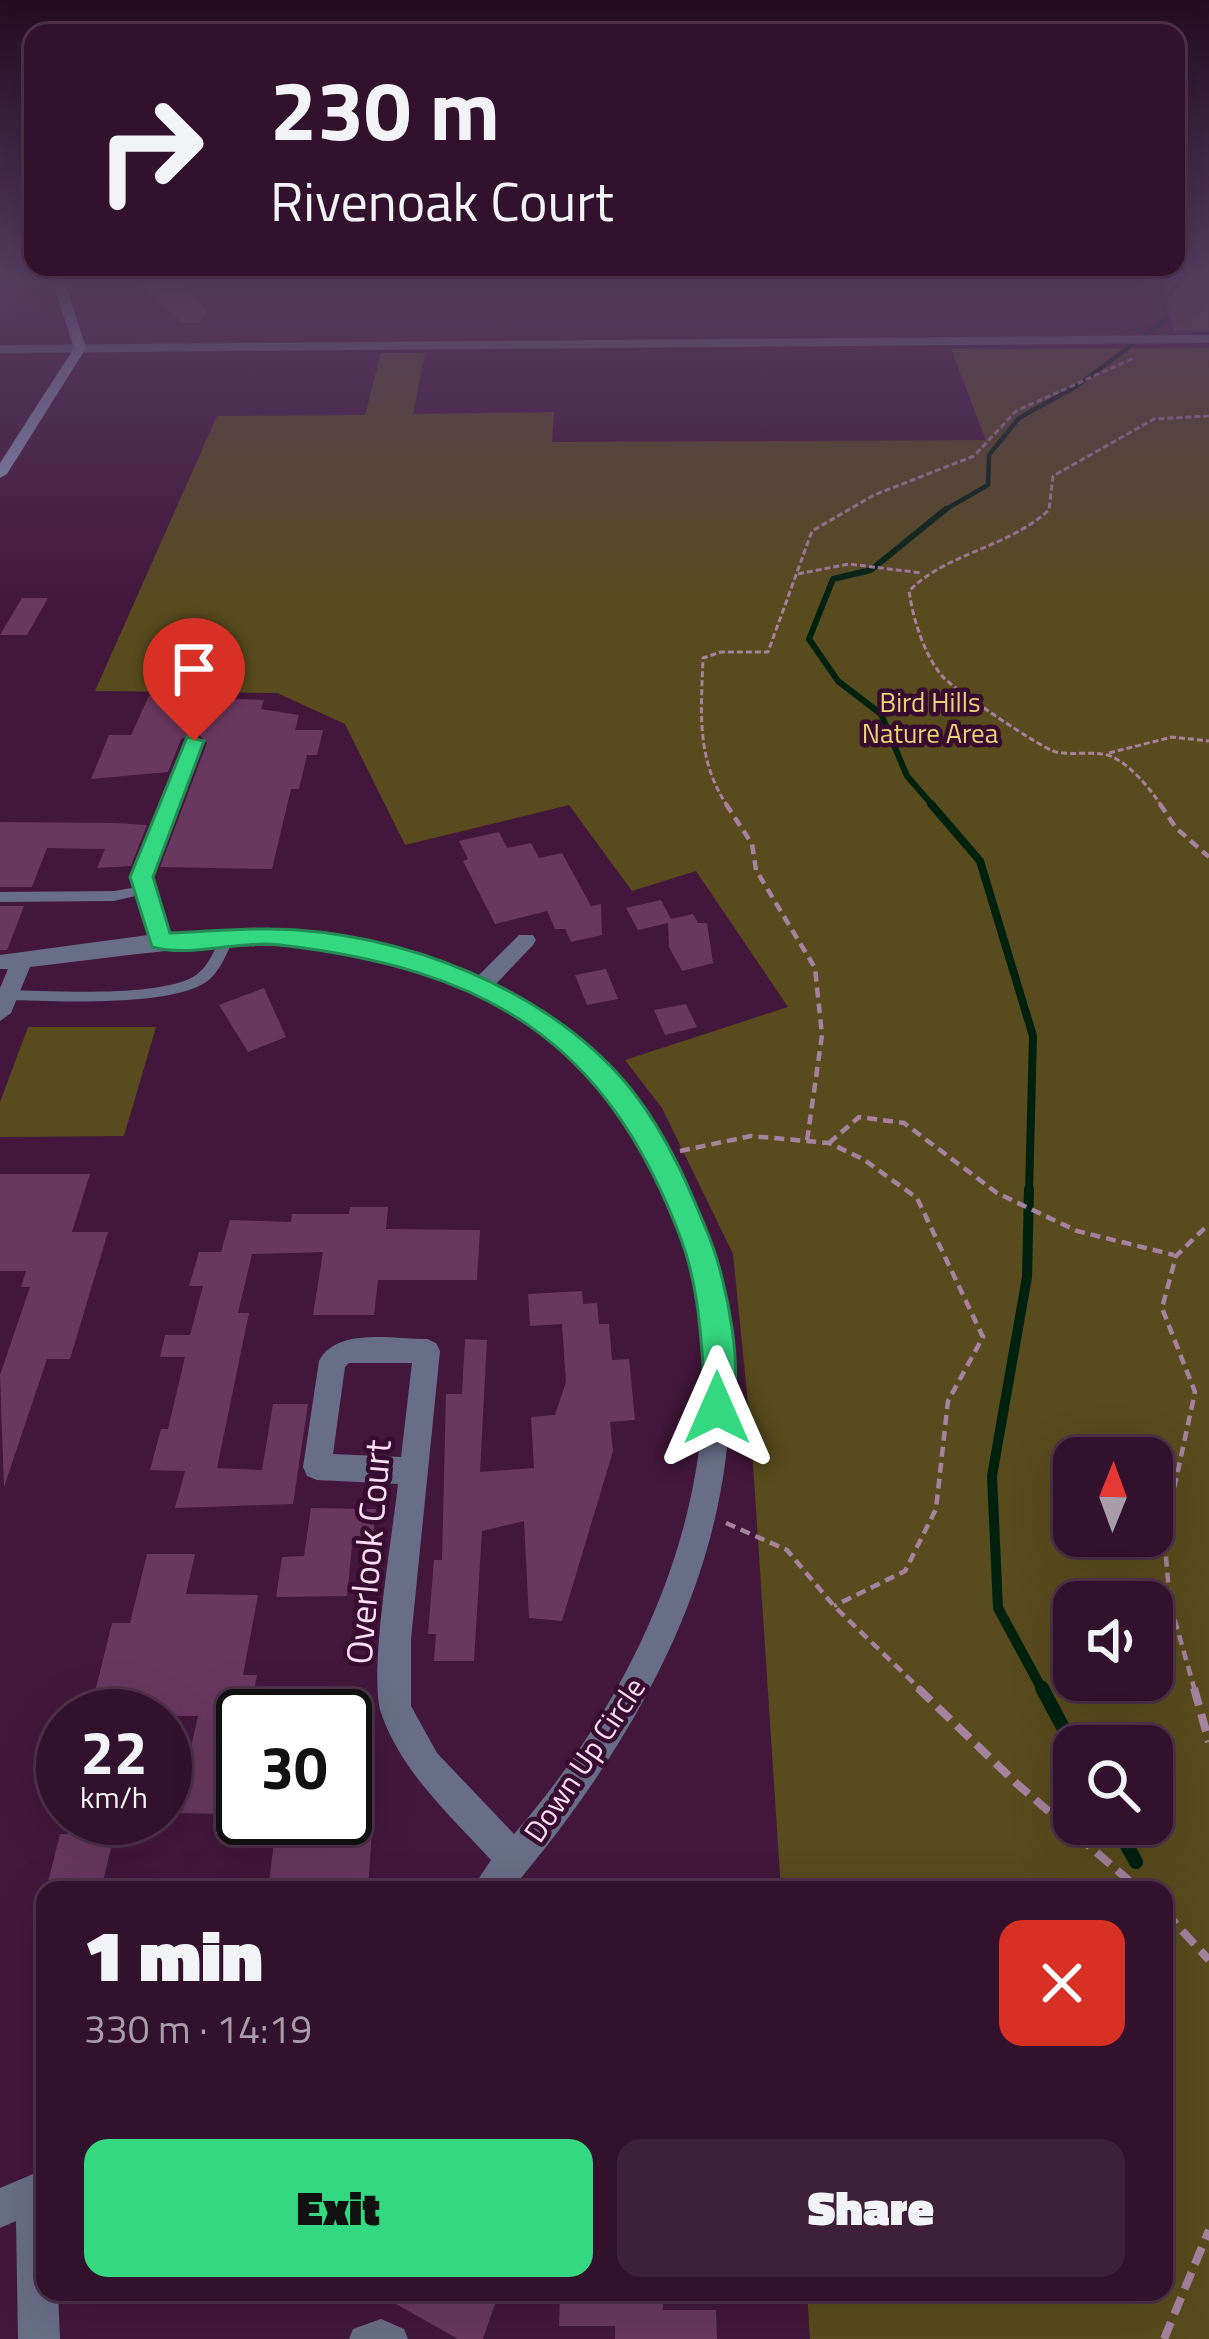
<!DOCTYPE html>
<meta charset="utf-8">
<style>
body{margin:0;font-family:"Titillium Web",sans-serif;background:#3d1f38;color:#f1f3f6;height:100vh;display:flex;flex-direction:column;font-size:45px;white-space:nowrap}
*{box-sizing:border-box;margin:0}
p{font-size:39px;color:#a89da9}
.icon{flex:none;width:66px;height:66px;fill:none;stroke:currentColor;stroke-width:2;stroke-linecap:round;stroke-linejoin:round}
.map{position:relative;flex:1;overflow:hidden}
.panel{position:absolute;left:36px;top:1881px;width:1137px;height:420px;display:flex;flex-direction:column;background:#32112c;border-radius:24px;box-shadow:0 12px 48px #0002,0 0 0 3px #4d3148}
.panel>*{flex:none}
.banner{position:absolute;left:24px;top:24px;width:1161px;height:252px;border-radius:24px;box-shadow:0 12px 48px #0002,0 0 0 3px #4d3148;background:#32112c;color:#f1f3f6;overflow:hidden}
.needle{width:78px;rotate:1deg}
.fabs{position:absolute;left:1053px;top:1437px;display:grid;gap:24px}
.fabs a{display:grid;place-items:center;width:120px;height:120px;border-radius:24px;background:#32112c;box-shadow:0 12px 48px #0002,0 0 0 3px #4d3148;font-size:60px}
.speed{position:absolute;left:36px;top:1689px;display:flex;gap:24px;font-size:60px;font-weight:700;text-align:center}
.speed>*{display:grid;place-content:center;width:156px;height:156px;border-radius:50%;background:#32112c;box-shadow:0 12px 48px #0002,0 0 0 3px #4d3148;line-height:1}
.speed small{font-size:30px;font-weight:400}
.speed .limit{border:6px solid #111;border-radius:18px;background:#fff;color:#111}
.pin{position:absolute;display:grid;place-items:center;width:102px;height:102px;color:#fff;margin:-123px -51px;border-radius:50% 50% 50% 0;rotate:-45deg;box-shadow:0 0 12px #0007}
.pin .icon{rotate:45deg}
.me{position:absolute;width:132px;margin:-66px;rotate:0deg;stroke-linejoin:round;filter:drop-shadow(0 0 9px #0008)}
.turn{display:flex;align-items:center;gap:42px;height:252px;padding:0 48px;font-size:54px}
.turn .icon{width:156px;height:156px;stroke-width:2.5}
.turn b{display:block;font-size:84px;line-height:102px}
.round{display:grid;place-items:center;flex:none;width:126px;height:126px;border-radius:24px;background:#3d1f38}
.summary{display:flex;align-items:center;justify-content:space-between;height:204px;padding:0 48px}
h1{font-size:72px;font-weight:800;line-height:90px}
.button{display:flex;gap:24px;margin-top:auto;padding:24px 48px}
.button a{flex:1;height:138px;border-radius:24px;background:#34d881;color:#111;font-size:48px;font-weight:800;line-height:138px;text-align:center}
.button a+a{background:#3d1f38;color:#f1f3f6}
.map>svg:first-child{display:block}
.green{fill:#584b1d;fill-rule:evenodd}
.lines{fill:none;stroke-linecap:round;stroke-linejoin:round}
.stream-far4{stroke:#01210f;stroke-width:4.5}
.stream-far3{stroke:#01210f;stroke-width:6}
.stream-far2{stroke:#01210f;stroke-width:8}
.stream-far1{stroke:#01210f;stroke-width:10}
.stream{stroke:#01210f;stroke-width:14}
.building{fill:#69385f}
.path-far2{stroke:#a5829e;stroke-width:3;stroke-dasharray:6 3;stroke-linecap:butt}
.path-far1{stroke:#a5829e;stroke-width:4.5;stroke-dasharray:10 6;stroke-linecap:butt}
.path{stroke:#a5829e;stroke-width:8;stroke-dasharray:18 9;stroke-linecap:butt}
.lane{fill:#686e87;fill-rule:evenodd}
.street{fill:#686e87;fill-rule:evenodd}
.secondary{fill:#8b95bc;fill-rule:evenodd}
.route{fill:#34d881;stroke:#228c54;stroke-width:3}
.labels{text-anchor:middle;stroke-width:9;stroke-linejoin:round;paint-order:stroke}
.far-park-label{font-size:27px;fill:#ead173;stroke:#370c30}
.street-label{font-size:30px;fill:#fbdef4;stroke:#370c30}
.near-street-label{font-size:36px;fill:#fbdef4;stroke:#370c30}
</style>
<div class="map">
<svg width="1209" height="2339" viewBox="0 0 1209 2339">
<rect width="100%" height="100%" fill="#42173b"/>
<!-- green -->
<g class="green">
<polygon points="1162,283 1209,283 1209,331 1174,331"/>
<path d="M 1209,348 L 1209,2339 L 810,2339 L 807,2292 L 1164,2292 L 1164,1890 L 781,1890 L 751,1433 L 733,1254 L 662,1108 L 625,1060 L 788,1007 L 696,871 L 632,891 L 569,805 L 405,845 L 345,724 L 277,693 L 95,691 L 217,416 L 365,415 L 381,353 L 425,353 L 413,414 L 554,412 L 552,442 L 986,440 L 951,349 ZM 1074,1458 L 1152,1458 L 1152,1536 L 1074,1536 ZM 1074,1602 L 1152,1602 L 1152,1680 L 1074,1680 ZM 1074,1746 L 1152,1746 L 1152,1824 L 1074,1824 Z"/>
<polygon points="28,1027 156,1027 124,1136 0,1137 0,1102"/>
</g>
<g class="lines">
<!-- stream-far4 -->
<polyline class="stream-far4" points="941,512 988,485 989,455 1019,418 1077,386 1166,319 1164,300 1179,283"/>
<!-- stream-far3 -->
<polyline class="stream-far3" points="934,807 907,776 881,714 838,681 809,639 833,579 871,570 946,509"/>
<!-- stream-far2 -->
<polyline class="stream-far2" points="931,804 980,861 1033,1036 1029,1192"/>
<!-- stream-far1 -->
<polyline class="stream-far1" points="1029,1189 1027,1277 992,1476 998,1608 1043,1691"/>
<!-- stream -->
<g class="stream">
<polyline points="1042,1688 1074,1748"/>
<polyline points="1115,1824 1136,1862"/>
</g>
</g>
<!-- building -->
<g class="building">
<polygon points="140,283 179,283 207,309 199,323 182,323"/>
<polygon points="22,598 48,598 27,635 0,635"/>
<polygon points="149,696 264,700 261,709 299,715 295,730 323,730 317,755 307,755 299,789 291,789 272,869 160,867 207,743 196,732 181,739 168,772 91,779 109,735 131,735"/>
<polygon points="0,822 116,823 147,825 131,866 97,868 105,849 47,848 32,887 0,887"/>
<polygon points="499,832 507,848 531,843 539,858 562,853 591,906 601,904 602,935 571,942 565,929 555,929 547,911 495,924 463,861 468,859 459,841"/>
<polygon points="661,900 671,919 693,914 698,923 707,923 713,963 682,971 669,947 668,923 638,930 626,908"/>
<polygon points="0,906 24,906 7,950 0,950"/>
<polygon points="606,969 618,999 587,1005 575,975"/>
<polygon points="264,988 286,1037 248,1052 219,1005"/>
<polygon points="686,1004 697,1027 665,1035 654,1010"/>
<polygon points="0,1174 90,1174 72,1232 108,1232 70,1359 47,1359 4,1487 0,1375 30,1287 21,1287 26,1271 0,1271"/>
<polygon points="350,1207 388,1207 386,1229 480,1230 477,1280 378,1280 374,1315 313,1315 323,1252 252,1254 238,1313 249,1313 217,1468 262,1470 273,1404 308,1404 293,1504 175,1508 185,1471 150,1470 161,1429 168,1429 185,1357 160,1357 165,1335 190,1335 203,1286 189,1286 199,1252 221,1252 230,1220 291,1222 292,1214 349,1214"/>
<polygon points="582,1291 583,1304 597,1303 599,1324 609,1324 612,1360 629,1359 635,1420 610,1422 613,1451 562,1621 529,1618 524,1521 482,1531 474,1661 434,1661 436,1634 428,1634 434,1560 442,1560 446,1394 462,1394 465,1339 487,1340 480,1472 534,1468 531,1417 555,1415 566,1382 562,1324 530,1326 528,1294"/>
<polygon points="311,1508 376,1509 372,1546 352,1546 347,1596 276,1597 282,1557 304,1556"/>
<polygon points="147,1554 195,1554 186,1594 258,1595 243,1675 257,1675 249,1716 243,1716 238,1778 226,1777 219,1814 176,1813 198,1716 89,1716 112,1623 130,1623"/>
<polygon points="277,1818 313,1818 312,1831 372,1830 368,1889 268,1890"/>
<polygon points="60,1834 114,1835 101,1890 46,1890"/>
<polygon points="375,2292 499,2292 483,2339 458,2339"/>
<polygon points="560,2292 663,2292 663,2310 716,2310 717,2339 615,2339 615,2326 559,2326"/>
</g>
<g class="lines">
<!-- path-far2 -->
<g class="path-far2">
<polyline points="798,574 849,564 922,573"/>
<polyline points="1109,753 1172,737 1209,741"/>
<path d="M 728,807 C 696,759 701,714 703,658 L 721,652 L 768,652 L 812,531 L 874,495 L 974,456 L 1016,411 L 1134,358"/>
<path d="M 1162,807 C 1151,789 1124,756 1102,754 C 1087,752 1071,755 1056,752 C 1042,749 951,687 942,676 C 924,654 913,619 909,591 C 944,555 1000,549 1042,516 L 1049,510 L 1053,476 L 1154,419 L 1209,416"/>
</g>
<!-- path-far1 -->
<g class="path-far1">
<polyline points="726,804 752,844 756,870 815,968 822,1035 807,1141"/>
<polyline points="1160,804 1176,828 1209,857"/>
<polyline points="829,1143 859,1117 904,1123 997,1193 1077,1231 1174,1255"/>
<polyline points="680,1151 751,1136 829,1143 863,1159 917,1198 983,1337 948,1401 936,1509 905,1571 834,1606"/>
<polyline points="726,1523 787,1550 834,1606 922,1691"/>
<polyline points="1195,1691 1170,1603 1164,1535 1195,1392 1162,1308 1176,1256 1209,1224"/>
</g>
<!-- path -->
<g class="path">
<polyline points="918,1688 1016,1783 1140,1890"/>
<polyline points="1194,1688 1209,1742"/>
<polyline points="1164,1911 1209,1960"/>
<polyline points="1164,2339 1209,2230"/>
</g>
<!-- lane -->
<g class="lane">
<polygon points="143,886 150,890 148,893 114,901 0,902 0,892 114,891"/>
<path d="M 227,934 L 234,939 C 227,952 221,969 210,979 C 178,1008 52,1001 8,1000 L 1,995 L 8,990 C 50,991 163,998 196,975 C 209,966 215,948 222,936 Z"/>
<polygon points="381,2319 404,2329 408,2339 349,2339 353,2329"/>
</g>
<!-- street -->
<g class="street">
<polygon points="1209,335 1209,343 0,353 0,345"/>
<path d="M 194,736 L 203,741 L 151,877 L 168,934 C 275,927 378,936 478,976 L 519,935 L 533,935 L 536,940 L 533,945 L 496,984 C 579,1025 640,1094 679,1178 C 689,1199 702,1221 709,1244 C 779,1487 664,1709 511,1890 L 471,1890 L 491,1860 C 450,1815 402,1773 381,1713 C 368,1674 393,1532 398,1484 L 317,1480 L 307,1476 L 303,1467 L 319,1361 C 336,1327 394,1339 427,1339 L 436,1343 L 440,1351 L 411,1639 L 411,1706 L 437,1753 L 514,1834 C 653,1674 746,1455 684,1242 C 677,1220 664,1197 654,1176 C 611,1081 531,1008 433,974 C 294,926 171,951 30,967 L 11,1013 L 0,1021 L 0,988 L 8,969 L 0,969 L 0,955 L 148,935 L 131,877 L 185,741 ZM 349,1363 L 412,1363 L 401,1457 L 333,1454 L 345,1367 Z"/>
<polygon points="45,2169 45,2292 58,2292 60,2339 18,2339 16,2221 0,2228 0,2188"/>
</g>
<!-- secondary -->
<polygon class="secondary" points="53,283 65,283 86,348 7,474 0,478 0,463 74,348"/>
</g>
<!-- sky -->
<linearGradient id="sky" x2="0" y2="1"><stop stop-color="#240d20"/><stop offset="0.46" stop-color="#543c60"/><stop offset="1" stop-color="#543c60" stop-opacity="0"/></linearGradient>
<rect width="1209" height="610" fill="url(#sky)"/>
<!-- route -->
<path class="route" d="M 187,737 L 204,741 L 153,877 L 170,933 C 203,932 237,928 270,929 C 400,930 554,990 634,1093 C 668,1137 690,1189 710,1239 C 726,1280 747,1378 728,1418 L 717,1423 L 706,1418 C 698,1401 704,1383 703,1365 C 700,1322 696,1279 681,1239 C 606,1040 487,969 280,945 C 239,940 192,958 152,947 L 130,877 Z"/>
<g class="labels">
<!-- far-park labels -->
<g class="far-park-label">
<text x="930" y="712">Bird Hills<tspan x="930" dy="31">Nature Area</tspan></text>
</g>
<!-- street labels -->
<g class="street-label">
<text transform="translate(585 1760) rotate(-56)" y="10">Down Up Circle</text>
</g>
<!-- near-street labels -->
<g class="near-street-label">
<text transform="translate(368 1552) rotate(-85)" y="13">Overlook Court</text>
</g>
</g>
</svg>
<div class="fabs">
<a><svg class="needle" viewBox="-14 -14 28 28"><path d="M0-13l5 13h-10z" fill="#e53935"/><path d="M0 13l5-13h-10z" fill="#a89da9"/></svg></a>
<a><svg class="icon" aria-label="sound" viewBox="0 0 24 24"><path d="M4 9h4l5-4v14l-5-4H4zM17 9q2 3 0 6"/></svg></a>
<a><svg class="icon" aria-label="search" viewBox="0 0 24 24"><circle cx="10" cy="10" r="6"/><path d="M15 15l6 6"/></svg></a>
</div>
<div class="speed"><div>22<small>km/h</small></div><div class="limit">30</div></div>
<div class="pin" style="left:194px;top:741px;background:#d93025"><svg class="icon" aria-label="arrive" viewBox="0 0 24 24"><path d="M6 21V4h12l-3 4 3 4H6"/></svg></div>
<svg class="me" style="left:717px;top:1408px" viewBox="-20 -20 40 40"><path d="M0-17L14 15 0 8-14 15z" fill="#34d881" stroke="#fff" stroke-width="4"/></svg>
<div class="banner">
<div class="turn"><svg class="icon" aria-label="right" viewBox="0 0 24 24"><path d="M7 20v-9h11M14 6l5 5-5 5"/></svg><div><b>230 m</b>Rivenoak Court</div></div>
</div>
<section class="panel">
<div class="summary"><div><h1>1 min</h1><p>330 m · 14:19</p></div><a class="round" style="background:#d93025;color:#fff"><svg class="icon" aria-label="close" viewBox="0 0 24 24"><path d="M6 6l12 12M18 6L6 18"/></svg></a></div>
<div class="button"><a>Exit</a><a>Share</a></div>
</section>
</div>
